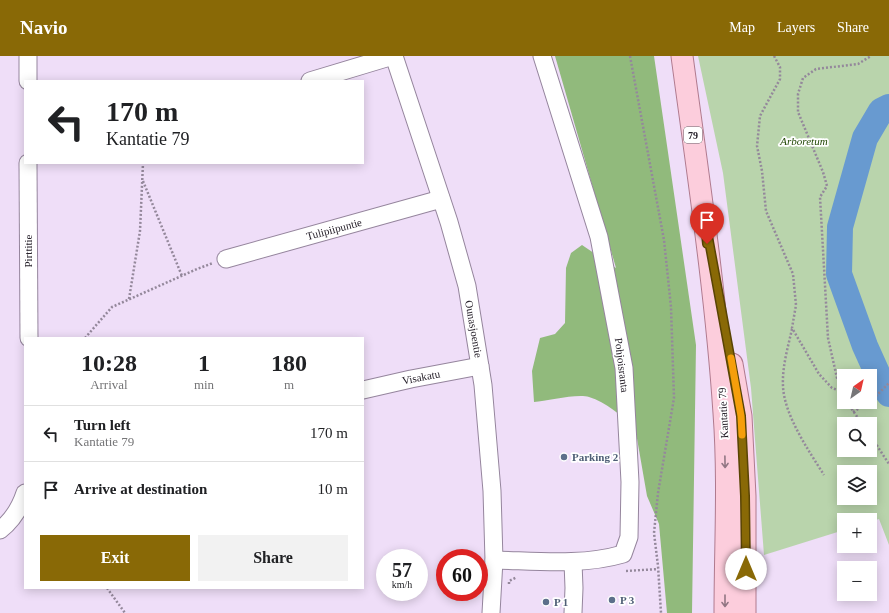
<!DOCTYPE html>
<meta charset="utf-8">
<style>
body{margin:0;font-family:"Times New Roman",serif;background:#f2f2f2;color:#202124;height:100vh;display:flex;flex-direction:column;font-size:15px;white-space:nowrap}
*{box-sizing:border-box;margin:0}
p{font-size:13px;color:#757577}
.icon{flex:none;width:22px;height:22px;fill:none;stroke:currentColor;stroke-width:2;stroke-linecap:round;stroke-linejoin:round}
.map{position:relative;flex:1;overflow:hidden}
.drawer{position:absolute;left:24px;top:281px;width:340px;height:252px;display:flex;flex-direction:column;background:#fff;border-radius:0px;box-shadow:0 2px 10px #0003}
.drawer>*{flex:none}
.hud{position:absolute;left:24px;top:24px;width:340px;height:84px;border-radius:0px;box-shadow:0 2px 10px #0003;background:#fff;color:#202124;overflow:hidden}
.needle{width:26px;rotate:34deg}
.controls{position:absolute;left:837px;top:313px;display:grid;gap:8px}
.controls a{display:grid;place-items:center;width:40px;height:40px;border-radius:0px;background:#fff;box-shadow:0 2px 10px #0003;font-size:20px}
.speed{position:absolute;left:376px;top:493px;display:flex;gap:8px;font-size:20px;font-weight:700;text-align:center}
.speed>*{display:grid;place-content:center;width:52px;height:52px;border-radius:50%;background:#fff;box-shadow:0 2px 10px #0003;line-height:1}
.speed small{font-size:10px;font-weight:400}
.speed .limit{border:6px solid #d22;background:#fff;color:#111}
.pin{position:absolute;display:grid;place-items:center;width:34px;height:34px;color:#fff;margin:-41px -17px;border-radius:50% 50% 50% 0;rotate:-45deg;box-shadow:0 0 4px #0007}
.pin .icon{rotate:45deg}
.me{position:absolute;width:44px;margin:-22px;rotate:0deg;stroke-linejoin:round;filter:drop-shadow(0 0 3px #0008)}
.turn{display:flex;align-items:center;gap:14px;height:84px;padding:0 16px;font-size:18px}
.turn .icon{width:52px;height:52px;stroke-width:2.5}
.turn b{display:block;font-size:28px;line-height:34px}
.eta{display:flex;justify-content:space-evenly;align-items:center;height:68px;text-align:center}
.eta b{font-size:24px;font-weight:700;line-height:28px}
.button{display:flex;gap:8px;margin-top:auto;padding:8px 16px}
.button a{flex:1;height:46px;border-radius:0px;background:#896906;color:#fff;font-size:16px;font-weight:700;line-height:46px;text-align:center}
.button a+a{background:#f2f2f2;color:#202124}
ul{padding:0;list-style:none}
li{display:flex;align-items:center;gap:12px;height:56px;padding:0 16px;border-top:1px solid #e0e0e0}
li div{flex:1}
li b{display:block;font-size:15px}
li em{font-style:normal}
header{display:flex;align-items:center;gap:24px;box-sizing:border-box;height:56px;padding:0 20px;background:#896906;color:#fff}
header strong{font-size:19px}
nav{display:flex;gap:22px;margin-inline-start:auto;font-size:14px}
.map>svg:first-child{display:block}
.green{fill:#b9d4ac;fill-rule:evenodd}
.forest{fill:#91ba7c}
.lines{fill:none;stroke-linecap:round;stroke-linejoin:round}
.river{stroke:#689ad0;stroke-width:26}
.minor-casing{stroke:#95859d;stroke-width:19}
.major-casing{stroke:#b07a8e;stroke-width:23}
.path{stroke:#94889b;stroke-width:2.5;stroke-dasharray:2 2;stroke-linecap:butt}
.minor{stroke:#fff;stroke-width:17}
.major{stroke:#fccddc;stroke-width:21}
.oneway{stroke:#917683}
.route-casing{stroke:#594404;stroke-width:10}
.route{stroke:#896906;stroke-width:7}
.slow{stroke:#f59e0b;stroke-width:7}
.service-dot{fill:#5c6f8a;stroke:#fff;stroke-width:1.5}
.labels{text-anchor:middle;stroke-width:3.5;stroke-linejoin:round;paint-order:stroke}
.shield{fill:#fff;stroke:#67636a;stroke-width:1}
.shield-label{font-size:10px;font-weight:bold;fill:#26202a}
.park-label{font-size:11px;font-style:italic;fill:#224805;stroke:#fff}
.street-label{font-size:11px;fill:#26202a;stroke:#fff}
.service-label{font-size:11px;font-weight:bold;fill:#4e5e75;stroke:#fff;text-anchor:start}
</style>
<header>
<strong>Navio</strong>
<nav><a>Map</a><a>Layers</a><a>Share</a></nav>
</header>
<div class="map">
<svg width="889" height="557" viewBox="0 0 889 557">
<rect width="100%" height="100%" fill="#efdef8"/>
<!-- green -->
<path class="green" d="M 698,0 L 889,0 L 889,489 L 879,463 L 870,466 L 870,464 L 844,464 L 844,474 L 764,499 L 751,332 L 723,117 ZM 844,320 L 870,320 L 870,346 L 844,346 ZM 844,368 L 870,368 L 870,394 L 844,394 ZM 844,416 L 870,416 L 870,442 L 844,442 Z"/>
<!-- forest -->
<path class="forest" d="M 555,0 L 654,0 L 696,289 L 692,557 L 667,557 L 659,468 L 647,440 L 635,371 C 621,360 606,346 589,341 C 578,337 547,345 534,346 L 532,315 L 540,282 L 555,278 L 565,267 L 566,212 L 571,197 L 582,189 L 616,212 Z"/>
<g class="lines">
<!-- river -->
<polyline class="river" points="889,51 881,55 865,82 840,171 839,218 865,290 883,330 889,338"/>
<!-- minor casing -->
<g class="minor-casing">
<g id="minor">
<polyline points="28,0 28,25"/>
<polyline points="394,0 449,166 467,230 483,329 492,435 494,504 491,557"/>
<polyline points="310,25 393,0"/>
<polyline points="28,107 29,282"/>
<polyline points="226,203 441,143"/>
<polyline points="363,334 411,323 480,310"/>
<path d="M 0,474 C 13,464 20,452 25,437"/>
<path d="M 494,504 C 537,505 582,510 623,498 L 629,481 L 630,426 L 624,312 L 599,181 L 542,0"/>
<polyline points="573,506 574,532 573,557"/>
</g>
</g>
<!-- major casing -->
<g class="major-casing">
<g id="major">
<path d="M 682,0 C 698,119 716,238 724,357 C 729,424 725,491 725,557"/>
<polyline points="732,308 741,360 745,440 745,557"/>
</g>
</g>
<!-- path -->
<g class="path">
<polyline points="630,0 664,184 671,251 674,342 658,437 654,477 658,510 661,557"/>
<polyline points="774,0 780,11 780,23 760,60 757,90 762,115 766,155 793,218 796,249 792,272 819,318 832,332 840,335 844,341"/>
<polyline points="143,125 182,220"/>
<polyline points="129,243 140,175 143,107"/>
<path d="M 792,273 C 788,291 782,311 783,330 C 784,359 809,395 824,419"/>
<polyline points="85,282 112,251 197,213 213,207"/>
<polyline points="844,337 837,322 828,282 820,141 827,130 823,116 798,56 798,38 803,22 816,13 858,8 871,0"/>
<polyline points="847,346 862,368"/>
<polyline points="870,346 889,327"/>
<polyline points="853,356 870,346"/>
<polyline points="870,379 889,408"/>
<polyline points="626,515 658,513"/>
<polyline points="509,528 509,525 517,521"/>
<polyline points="107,532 125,557"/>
</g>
<!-- minor -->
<use href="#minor" class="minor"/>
<!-- major -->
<use href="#major" class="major"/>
</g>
<!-- one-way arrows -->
<defs><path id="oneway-shaft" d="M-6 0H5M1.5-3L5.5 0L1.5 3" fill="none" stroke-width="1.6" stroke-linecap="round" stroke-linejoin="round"/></defs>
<g class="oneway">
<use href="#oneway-shaft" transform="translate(725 406) rotate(89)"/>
<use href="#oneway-shaft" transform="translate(725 545) rotate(90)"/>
</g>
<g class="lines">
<!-- route casing -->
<g class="route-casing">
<polyline id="route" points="707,188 704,158 741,360 745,440 746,513"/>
</g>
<!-- route -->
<use href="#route" class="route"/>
<!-- slow -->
<polyline class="slow" points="731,302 741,360 742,379"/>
</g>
<!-- markers -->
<g class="service-dot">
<circle cx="564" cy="401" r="4"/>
<circle cx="612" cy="544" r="4"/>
<circle cx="546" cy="546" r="4"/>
</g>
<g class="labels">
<!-- shield labels -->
<rect class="shield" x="684" y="71" width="18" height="16" rx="3"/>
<g class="shield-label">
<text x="693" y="83">79</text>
</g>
<!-- park labels -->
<g class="park-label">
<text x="804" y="89">Arboretum</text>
</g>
<!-- street labels -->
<g class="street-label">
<text transform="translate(334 173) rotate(-15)" y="4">Tulipiipuntie</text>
<text transform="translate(28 195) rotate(-90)" y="4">Pirttitie</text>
<text transform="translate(474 273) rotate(80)" y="4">Ounasjoentie</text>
<text transform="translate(622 309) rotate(83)" y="4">Pohjoisranta</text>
<text transform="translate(421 321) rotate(-11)" y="4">Visakatu</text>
<text transform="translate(723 357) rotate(-93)" y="4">Kantatie 79</text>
</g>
<!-- service labels -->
<g class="service-label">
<text x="572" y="405">Parking 2</text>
<text x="620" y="548">P 3</text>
<text x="554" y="550">P 1</text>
</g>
</g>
</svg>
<div class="controls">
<a><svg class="needle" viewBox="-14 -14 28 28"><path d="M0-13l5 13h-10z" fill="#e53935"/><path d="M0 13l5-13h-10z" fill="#757577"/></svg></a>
<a><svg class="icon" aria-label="search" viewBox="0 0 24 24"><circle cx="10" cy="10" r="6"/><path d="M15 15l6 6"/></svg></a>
<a><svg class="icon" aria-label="layers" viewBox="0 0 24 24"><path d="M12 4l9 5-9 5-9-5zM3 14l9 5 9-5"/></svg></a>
<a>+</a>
<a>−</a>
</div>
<div class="speed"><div>57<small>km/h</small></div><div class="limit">60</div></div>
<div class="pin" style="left:707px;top:188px;background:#d93025"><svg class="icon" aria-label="arrive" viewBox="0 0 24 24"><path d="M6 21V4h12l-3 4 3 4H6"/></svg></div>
<svg class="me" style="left:746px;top:513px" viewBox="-20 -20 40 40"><circle r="19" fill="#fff"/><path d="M0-13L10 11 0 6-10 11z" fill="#896906"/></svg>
<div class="hud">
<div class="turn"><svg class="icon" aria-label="left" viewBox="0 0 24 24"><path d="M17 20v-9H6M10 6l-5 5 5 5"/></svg><div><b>170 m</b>Kantatie 79</div></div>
</div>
<section class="drawer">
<div class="eta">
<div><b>10:28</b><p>Arrival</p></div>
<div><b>1</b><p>min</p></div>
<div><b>180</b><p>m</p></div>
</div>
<ul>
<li><svg class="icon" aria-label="left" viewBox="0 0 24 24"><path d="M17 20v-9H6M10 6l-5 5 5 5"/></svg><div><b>Turn left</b><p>Kantatie 79</p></div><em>170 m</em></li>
<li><svg class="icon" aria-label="arrive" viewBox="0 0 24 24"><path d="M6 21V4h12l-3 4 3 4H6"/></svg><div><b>Arrive at destination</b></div><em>10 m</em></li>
</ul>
<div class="button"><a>Exit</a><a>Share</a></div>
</section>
</div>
